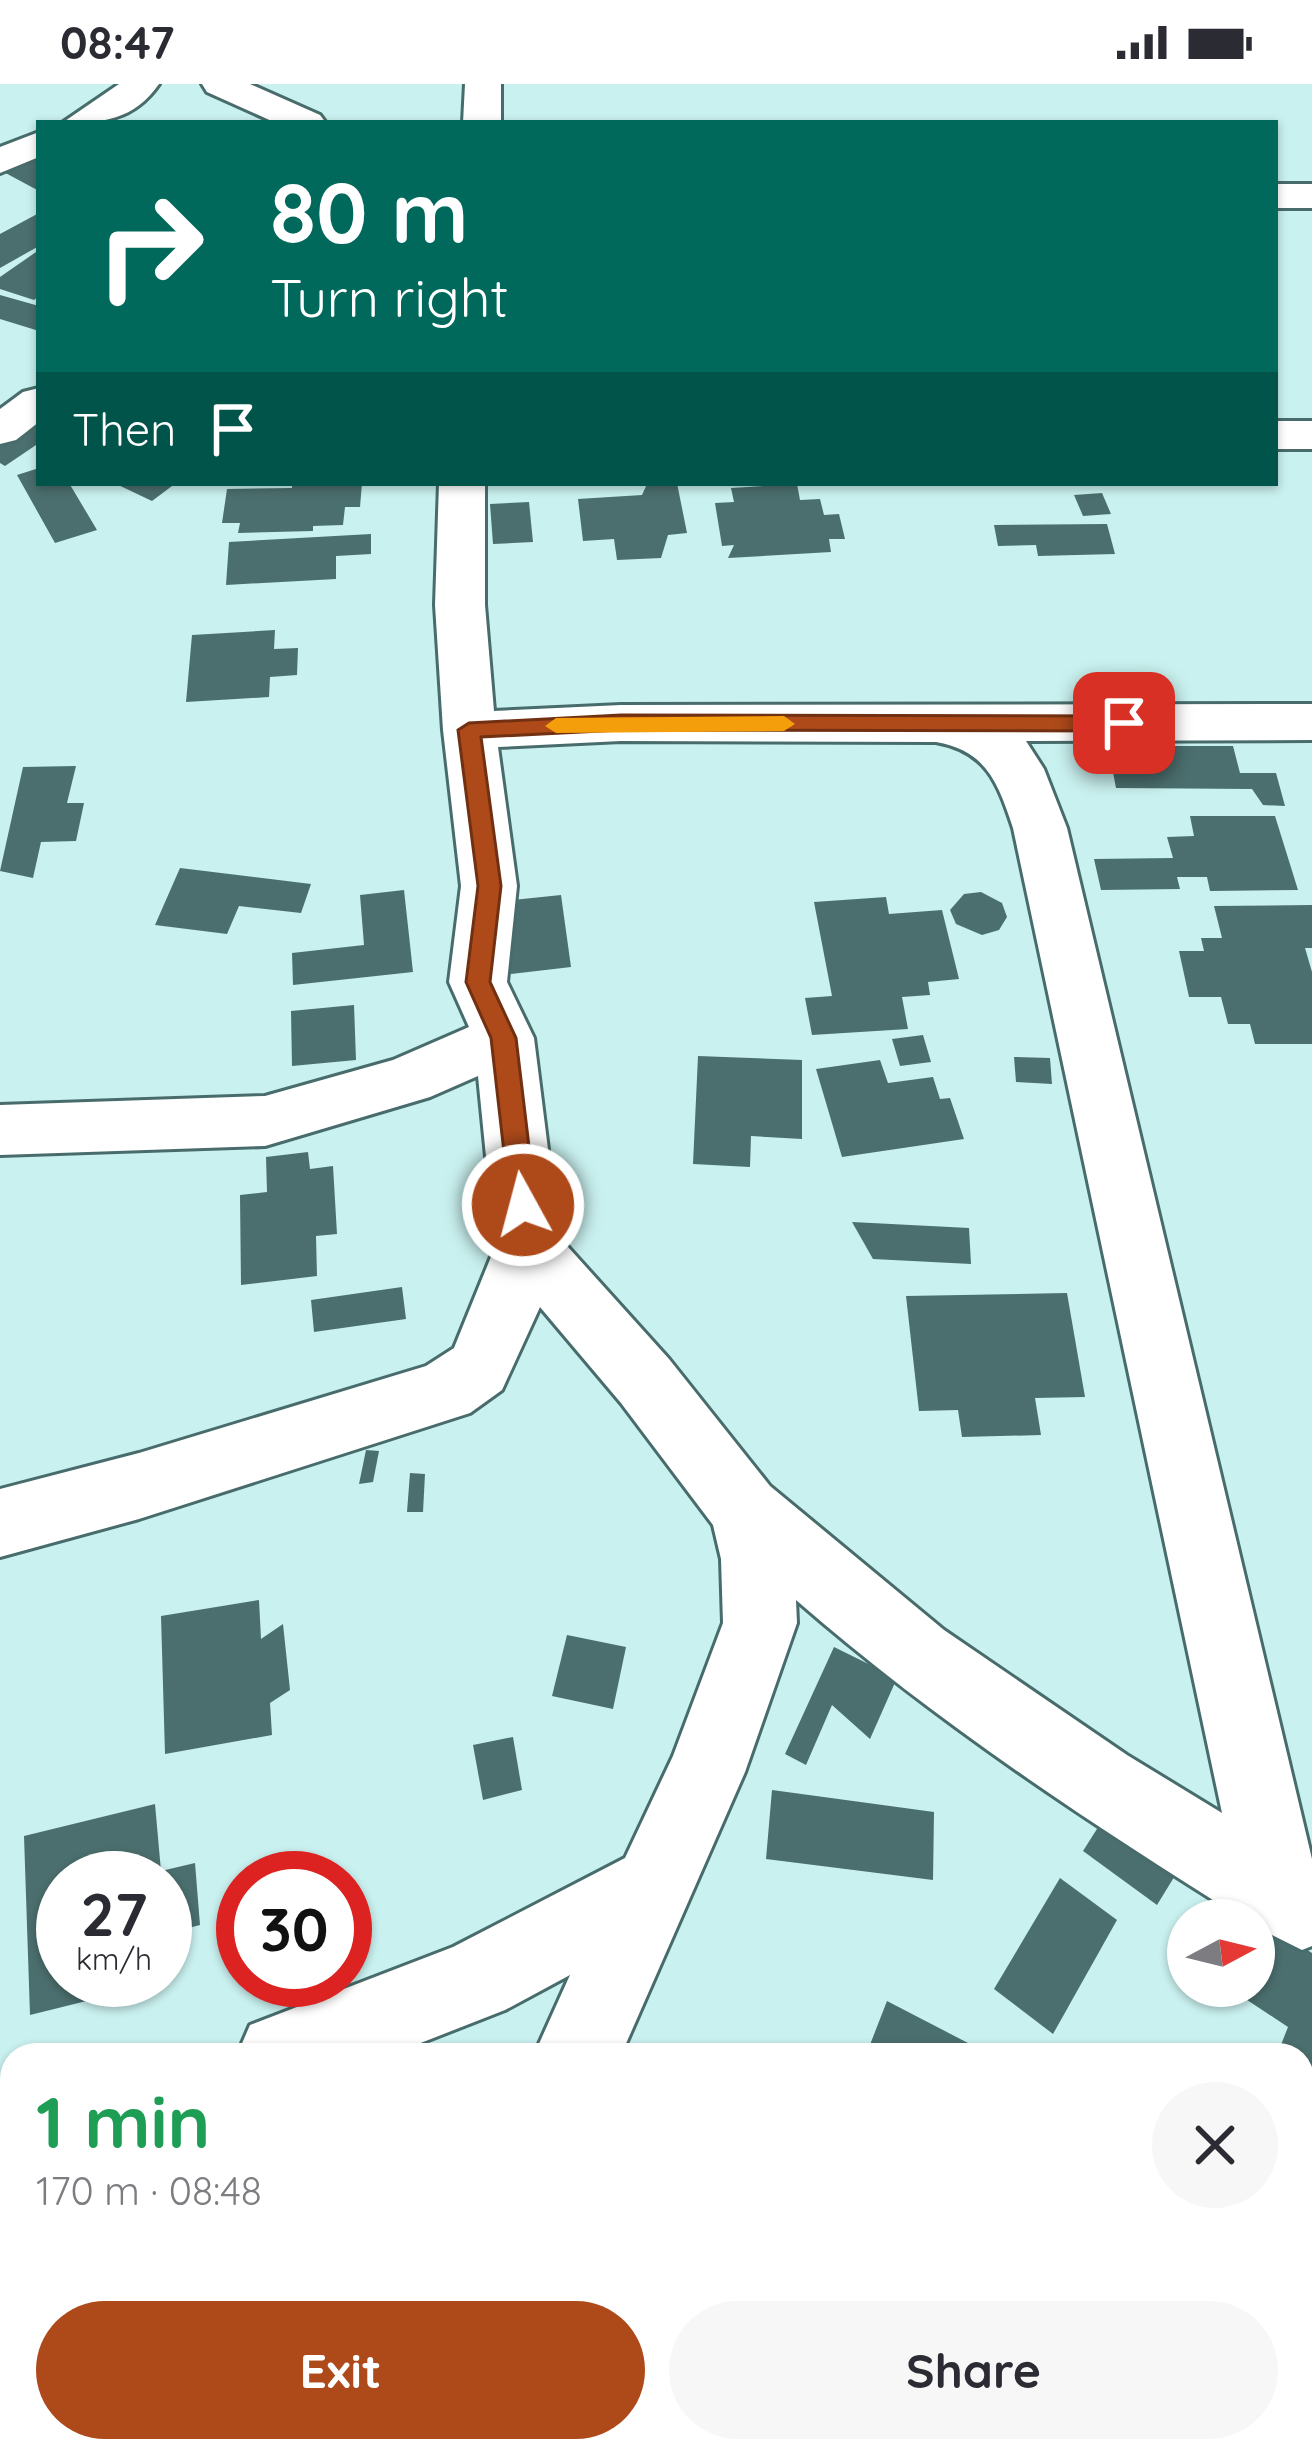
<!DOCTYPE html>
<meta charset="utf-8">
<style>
body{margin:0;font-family:Quicksand,sans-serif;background:#f7f7f7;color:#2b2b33;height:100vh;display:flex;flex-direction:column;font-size:45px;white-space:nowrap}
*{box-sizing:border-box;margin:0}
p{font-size:39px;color:#7c7c81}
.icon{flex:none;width:66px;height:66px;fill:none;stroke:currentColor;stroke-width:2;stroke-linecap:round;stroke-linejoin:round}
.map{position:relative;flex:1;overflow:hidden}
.details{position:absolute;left:0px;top:1959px;width:1314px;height:420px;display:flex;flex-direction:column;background:#fff;border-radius:36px 36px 0 0;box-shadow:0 3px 9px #0004}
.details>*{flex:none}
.top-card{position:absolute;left:36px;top:36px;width:1242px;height:366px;border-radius:0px;box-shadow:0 3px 9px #0004;background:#00695c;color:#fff;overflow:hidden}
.needle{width:78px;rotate:83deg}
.controls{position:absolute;left:1167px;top:1815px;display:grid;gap:24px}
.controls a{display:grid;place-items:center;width:108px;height:108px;border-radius:50%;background:#fff;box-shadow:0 3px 9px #0004;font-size:60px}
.speed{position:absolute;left:36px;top:1767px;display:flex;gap:24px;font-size:60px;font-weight:700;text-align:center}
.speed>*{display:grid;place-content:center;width:156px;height:156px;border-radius:50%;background:#fff;box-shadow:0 3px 9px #0004;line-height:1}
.speed small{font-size:30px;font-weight:400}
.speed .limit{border:18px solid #d22;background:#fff;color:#111}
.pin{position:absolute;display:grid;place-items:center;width:102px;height:102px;color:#fff;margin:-51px;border-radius:24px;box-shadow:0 6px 18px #0006}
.me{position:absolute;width:132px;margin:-66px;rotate:353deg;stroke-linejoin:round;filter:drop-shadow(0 0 9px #0008)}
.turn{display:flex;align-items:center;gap:42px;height:252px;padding:0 36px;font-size:54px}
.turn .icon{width:156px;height:156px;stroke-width:2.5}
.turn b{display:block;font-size:84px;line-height:102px}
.then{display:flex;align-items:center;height:114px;padding:0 36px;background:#0003;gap:24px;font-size:45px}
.round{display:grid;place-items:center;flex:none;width:126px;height:126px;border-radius:63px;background:#f7f7f7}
.head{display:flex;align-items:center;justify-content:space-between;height:204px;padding:0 36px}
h1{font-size:72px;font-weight:700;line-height:90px;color:#1e9e55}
.cta{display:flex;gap:24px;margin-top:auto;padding:24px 36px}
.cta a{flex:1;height:138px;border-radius:72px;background:#ae4a1a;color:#fff;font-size:48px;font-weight:700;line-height:138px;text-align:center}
.cta a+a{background:#f7f7f7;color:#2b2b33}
.status{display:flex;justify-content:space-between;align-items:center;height:84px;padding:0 60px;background:#fff;direction:ltr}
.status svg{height:33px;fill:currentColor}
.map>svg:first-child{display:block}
.building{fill:#4b6f6e}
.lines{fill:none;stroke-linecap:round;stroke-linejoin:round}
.minor-casing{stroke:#486c6b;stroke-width:6}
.minor{fill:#fff;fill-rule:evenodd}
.route{fill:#ae4a1a;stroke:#713011;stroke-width:3}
.slow{fill:#f59e0b}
</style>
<div class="status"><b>08:47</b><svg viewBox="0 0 49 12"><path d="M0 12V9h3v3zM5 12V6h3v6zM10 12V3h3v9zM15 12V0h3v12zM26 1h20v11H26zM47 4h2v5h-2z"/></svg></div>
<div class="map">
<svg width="1312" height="2379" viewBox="0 0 1312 2379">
<rect width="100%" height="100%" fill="#c9f1ef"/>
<!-- building -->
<g class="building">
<polygon points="39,67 39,107 0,86 0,85"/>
<polygon points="39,129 39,162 0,184 0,150"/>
<polygon points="36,168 39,212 34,216 0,205 0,193"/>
<polygon points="0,211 39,222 39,247 0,235"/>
<polygon points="29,339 39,344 39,359 5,382 0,379 0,358"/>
<polygon points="39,384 39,399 69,399 97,446 55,459 17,391"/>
<polygon points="114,399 176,399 152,417"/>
<polygon points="292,399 362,399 360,423 345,423 343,441 313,442 313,447 238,449 240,439 222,439 227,405 292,404"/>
<polygon points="677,399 687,449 668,451 661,474 617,476 614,455 583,457 578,415 642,411 647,400"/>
<polygon points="797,400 800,416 820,415 824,431 839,430 845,455 829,455 831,468 728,474 734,461 722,462 715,419 734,418 731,404"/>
<polygon points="1102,409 1111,430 1083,432 1074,411"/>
<polygon points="529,418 533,458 493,460 490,420"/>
<polygon points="1107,440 1115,470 1038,472 1036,461 998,462 994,441"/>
<polygon points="371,450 371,470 336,472 336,495 226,501 229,458"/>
<polygon points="275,546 274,565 298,564 297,591 270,593 269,613 186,618 192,551"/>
<polygon points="1108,662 1233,662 1240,689 1276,689 1285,722 1263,721 1252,705 1116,704"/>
<polygon points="76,682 67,719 84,719 76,757 41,758 33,794 0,787 23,683"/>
<polygon points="1190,732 1275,732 1298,806 1210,807 1207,793 1177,793 1180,805 1101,806 1094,775 1173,774 1167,753 1194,752"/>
<polygon points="180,784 311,800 301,829 239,822 227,850 155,841"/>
<polygon points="404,806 413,888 293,901 292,869 364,861 360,811"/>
<polygon points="981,808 1002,819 1007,833 999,846 982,851 956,840 950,826 964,810"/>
<polygon points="561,811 571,883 511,890 503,817"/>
<polygon points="886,813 889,830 942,826 959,895 928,898 930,911 902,913 908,945 812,951 805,914 832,912 814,818"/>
<polygon points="1312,821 1312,864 1305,864 1312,888 1312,960 1255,960 1250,940 1228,940 1221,913 1189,913 1179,867 1204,867 1201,854 1222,854 1214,822"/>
<polygon points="354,921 356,976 292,982 291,927"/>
<polygon points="923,951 931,978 900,982 892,955"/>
<polygon points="698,972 802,976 802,1055 751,1052 750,1083 693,1080"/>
<polygon points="1014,973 1050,974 1052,1000 1016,998"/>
<polygon points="880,976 888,999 933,993 940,1015 950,1014 964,1055 842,1073 816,985"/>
<polygon points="308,1068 310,1085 333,1082 337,1150 316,1152 317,1192 241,1201 240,1111 267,1108 266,1073"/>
<polygon points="852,1138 969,1144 971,1180 873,1175"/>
<polygon points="402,1203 406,1235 314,1248 311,1216"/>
<polygon points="1067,1209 1085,1313 1035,1314 1041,1351 962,1353 958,1326 919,1327 906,1212"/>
<polygon points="366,1366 379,1367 373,1398 359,1400"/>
<polygon points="410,1389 425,1390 423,1428 407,1428"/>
<polygon points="259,1516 261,1555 283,1540 290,1606 270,1619 272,1651 165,1670 161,1532"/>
<polygon points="567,1551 626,1563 613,1625 552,1612"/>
<polygon points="834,1563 897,1594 870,1655 832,1621 806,1681 785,1670"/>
<polygon points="513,1653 522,1706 483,1716 473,1661"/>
<polygon points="772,1706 934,1728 933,1796 766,1775"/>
<polygon points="155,1720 161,1787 195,1779 200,1841 165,1850 165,1794 63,1794 63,1896 163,1898 30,1931 24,1752"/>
<polygon points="1102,1737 1176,1790 1157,1821 1083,1767"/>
<polygon points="1060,1794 1117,1836 1053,1950 994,1905"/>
<polygon points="1250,1830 1312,1869 1312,2035 1302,2029 1302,1971 1277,1971 1288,1943 1226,1902 1254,1902 1254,1836 1247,1836"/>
<polygon points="887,1917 968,1959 964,1971 866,1971"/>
<polygon points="1302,2117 1312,2125 1312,2177 1302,2201"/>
<polygon points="12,2118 12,2293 0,2308 0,2136"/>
<polygon points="1078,2367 1284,2367 1283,2379 1075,2379"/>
</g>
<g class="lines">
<!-- minor casing -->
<g class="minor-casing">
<g id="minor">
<path d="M 119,0 L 159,0 C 134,36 103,39 62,39 Z"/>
<polygon points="202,0 250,0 320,31 326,39 276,39 207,8"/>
<polygon points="465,0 501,0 501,39 463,39"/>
<polygon points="39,48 39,73 0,89 0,63"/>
<rect x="1275" y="100" width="37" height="24"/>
<polygon points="39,304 39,338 16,356 0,360 0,325 23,308"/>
<rect x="1275" y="337" width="37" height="28"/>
<path d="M 439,399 L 485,399 L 485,521 L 494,627 L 621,621 L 1312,620 L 1312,656 L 1026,657 L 1044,685 L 1067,744 L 1312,1775 L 1312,1862 L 1302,1866 L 1254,1842 L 1254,1836 L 1245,1836 C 1088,1738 936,1638 796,1516 L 797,1539 L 745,1688 L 621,1971 L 534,1971 L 570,1891 L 505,1926 L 390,1971 L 237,1971 L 250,1941 L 453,1863 L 625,1774 L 673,1672 L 723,1539 L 721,1475 L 713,1441 L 621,1319 L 540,1223 L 502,1306 L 470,1329 L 139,1435 L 0,1473 L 0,1405 L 139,1369 L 426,1282 L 454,1264 L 495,1163 L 478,992 L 430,1013 L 265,1062 L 0,1071 L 0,1021 L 265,1012 L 393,976 L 469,943 L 449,898 L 461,802 L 443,646 L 435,521 ZM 621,657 L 936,658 C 987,667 998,699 1013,744 L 1222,1729 L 1127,1671 L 944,1546 L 770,1402 L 669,1275 L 559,1153 L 534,954 L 507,898 L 517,802 L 498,663 Z"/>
<polygon points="12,2030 12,2118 0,2122 0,2034"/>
<polygon points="345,2367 459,2367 464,2379 350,2379"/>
</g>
</g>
<!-- minor -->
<use href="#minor" class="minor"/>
</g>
<!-- route -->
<polygon class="route" points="621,631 1124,632 1135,639 1124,647 621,646 481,653 501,802 490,898 516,954 536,1121 523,1132 510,1121 491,954 466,898 478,802 458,646 469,639"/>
<!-- slow -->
<polygon class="slow" points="784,632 795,640 784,647 556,649 545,642 556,634"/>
</svg>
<div class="controls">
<a><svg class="needle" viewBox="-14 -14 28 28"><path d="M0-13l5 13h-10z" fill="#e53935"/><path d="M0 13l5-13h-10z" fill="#7c7c81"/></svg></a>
</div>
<div class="speed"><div>27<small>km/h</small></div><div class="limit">30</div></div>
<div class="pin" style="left:1124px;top:639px;background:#d93025"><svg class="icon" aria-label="arrive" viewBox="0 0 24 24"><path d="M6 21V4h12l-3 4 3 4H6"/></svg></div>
<svg class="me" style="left:523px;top:1121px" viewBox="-20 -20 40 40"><circle r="17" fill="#ae4a1a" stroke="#fff" stroke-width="3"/><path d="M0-11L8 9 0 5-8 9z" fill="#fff"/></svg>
<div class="top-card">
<div class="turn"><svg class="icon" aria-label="right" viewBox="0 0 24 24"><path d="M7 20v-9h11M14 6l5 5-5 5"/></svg><div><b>80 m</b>Turn right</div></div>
<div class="then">Then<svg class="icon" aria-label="arrive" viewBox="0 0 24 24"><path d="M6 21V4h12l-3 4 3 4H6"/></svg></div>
</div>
<section class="details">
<div class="head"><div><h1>1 min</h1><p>170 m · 08:48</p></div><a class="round"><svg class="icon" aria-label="close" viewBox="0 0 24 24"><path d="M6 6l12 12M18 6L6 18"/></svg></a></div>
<div class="cta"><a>Exit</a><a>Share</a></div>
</section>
</div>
